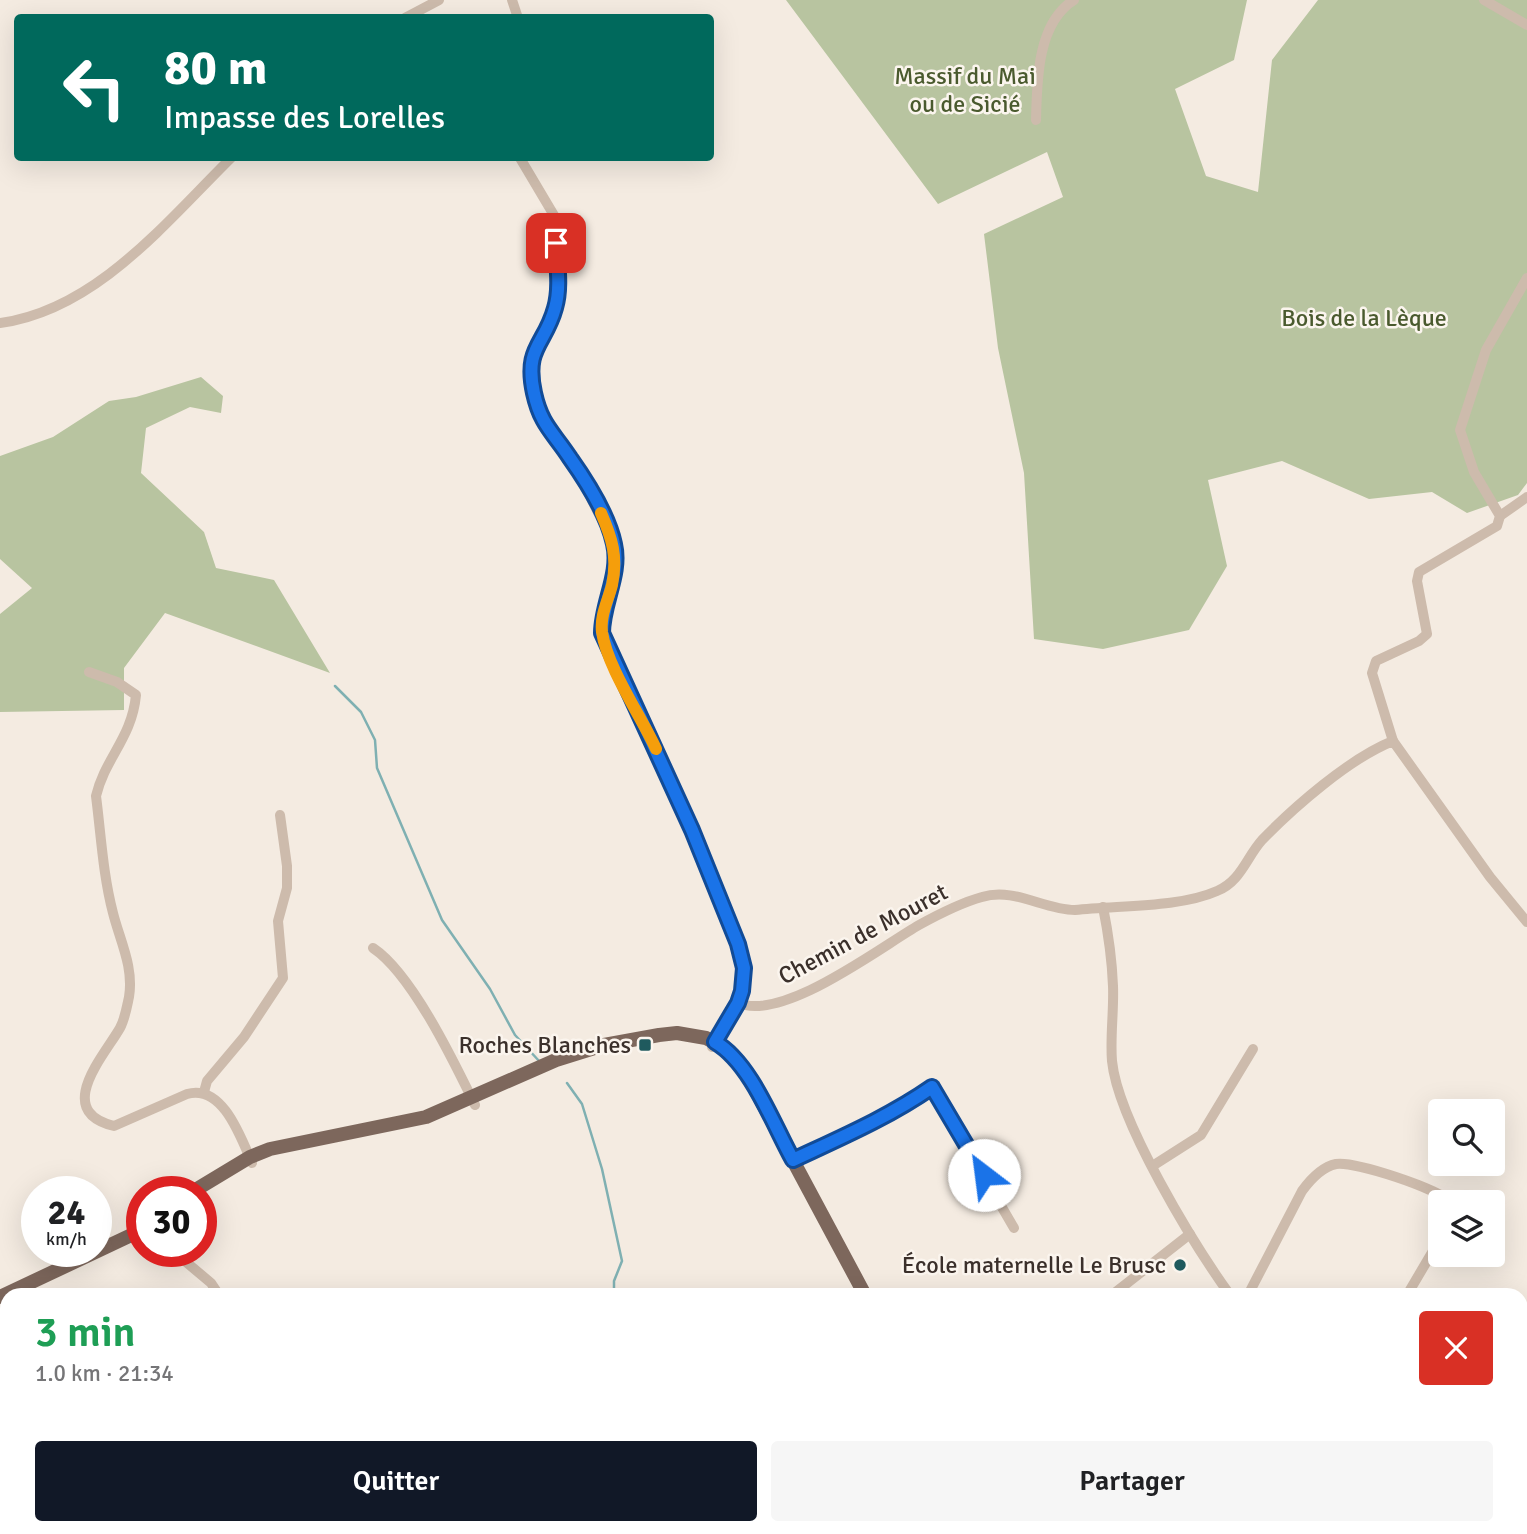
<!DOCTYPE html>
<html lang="fr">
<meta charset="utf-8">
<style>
body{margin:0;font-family:Signika,sans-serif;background:#f6f6f6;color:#202124;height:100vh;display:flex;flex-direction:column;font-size:26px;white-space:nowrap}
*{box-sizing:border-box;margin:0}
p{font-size:23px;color:#757577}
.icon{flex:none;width:38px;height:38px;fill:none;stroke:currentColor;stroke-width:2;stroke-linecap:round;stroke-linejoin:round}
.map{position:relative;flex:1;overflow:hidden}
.side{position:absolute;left:0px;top:1288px;width:1528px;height:247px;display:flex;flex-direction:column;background:#fff;border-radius:21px 21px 0 0;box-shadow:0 7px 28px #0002}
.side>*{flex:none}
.banner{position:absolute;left:14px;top:14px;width:700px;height:147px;border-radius:7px;box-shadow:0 7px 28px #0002;background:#00695c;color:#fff;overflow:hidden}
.buttons{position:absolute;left:1428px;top:1099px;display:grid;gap:14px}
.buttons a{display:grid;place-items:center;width:77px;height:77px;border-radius:7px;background:#fff;box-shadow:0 7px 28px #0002;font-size:35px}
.speed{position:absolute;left:21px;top:1176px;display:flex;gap:14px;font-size:35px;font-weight:700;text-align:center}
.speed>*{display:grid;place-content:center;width:91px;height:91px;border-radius:50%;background:#fff;box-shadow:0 7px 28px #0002;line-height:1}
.speed small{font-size:18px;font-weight:400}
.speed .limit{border:10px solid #d22;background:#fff;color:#111}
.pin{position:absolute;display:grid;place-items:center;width:60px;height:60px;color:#fff;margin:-30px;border-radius:14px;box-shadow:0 4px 10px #0006}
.me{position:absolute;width:77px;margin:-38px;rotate:330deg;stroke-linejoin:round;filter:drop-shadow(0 0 5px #0008)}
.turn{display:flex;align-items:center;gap:24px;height:147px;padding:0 35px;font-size:32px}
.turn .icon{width:91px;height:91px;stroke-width:2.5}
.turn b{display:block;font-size:49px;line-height:60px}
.round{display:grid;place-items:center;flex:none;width:74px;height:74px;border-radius:7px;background:#f6f6f6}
.summary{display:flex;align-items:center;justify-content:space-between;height:119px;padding:0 35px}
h1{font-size:42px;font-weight:600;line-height:52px;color:#1e9e55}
.cta{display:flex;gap:14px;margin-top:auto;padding:14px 35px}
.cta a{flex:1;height:80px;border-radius:7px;background:#111827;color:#fff;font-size:28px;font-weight:600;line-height:80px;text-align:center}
.cta a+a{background:#f6f6f6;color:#202124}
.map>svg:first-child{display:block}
.green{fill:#b8c4a0}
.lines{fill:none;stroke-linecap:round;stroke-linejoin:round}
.stream{stroke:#7fb0b2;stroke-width:2.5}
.minor{stroke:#cdbbac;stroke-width:10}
.major{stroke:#7d675c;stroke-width:14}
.route-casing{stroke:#114b97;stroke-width:18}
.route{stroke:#1a73e8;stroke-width:12}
.slow{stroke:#f59e0b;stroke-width:12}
.poi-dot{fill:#1f5a5e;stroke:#fbf5ee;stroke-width:2.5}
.labels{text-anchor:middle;stroke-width:5;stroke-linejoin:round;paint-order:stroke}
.park-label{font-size:24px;fill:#4a5a2e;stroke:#fbf5ee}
.street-label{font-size:24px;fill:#3b302b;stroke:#fbf5ee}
.poi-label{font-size:24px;fill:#3b302b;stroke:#fbf5ee;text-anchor:end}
</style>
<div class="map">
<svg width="1527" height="1534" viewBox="0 0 1527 1534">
<rect width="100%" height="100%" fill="#f4ebe1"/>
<!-- green -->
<g class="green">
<polygon points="786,0 1247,0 1234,60 1175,89 1206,176 1258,192 1272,60 1318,0 1527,0 1527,483 1518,495 1467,513 1432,492 1369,499 1282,461 1208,480 1227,566 1189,630 1103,649 1034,639 1024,473 998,348 984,234 1063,197 1047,152 938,204"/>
<polygon points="201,377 223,396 221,413 190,407 146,428 141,473 204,532 216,568 274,580 330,673 165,613 124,668 124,710 0,712 0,614 32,588 0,559 0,456 53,437 109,401 136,397"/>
</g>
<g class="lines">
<!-- stream -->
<g class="stream">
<polyline points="335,686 361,712 375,740 377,768 442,920 490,989 515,1035 540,1062"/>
<polyline points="567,1083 582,1104 602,1169 622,1261 614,1281 614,1295"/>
<polyline points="728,1528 732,1534"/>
</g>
<!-- minor -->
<g class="minor">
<polyline points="512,0 518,18"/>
<polyline points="1484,0 1527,25"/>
<polyline points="405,18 439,0"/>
<path d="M 1036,120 C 1037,81 1037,23 1074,0"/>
<polyline points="520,158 555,217 557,297 555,310 531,357 534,391 543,423 570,457 614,544 615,566 602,616 602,633 713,881 744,968 738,1003 712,1047"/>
<path d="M 0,323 C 96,310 166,222 231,158"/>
<polyline points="1500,516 1527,497"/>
<path d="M 89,672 L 117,682 L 136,695 C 132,738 105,758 96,796 C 101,835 103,875 113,913 C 120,941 134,967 129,997 C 127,1006 125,1019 120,1028 C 104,1056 53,1111 114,1126 L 187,1094 C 222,1084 240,1135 252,1163"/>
<polyline points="1393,741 1372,673 1376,661 1419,641 1427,634 1417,581 1419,572 1497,526 1500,516 1474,472 1460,430 1486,350 1527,278"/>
<path d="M 1103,907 C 1108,932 1112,960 1113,986 C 1114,1011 1110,1037 1112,1061 C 1118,1121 1194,1245 1230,1295"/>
<path d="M 373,948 C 412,974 454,1062 475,1105"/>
<path d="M 738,1003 C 783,1022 879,948 919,925 C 939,914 960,903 982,897 C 1014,887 1044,910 1075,910 C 1118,905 1179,908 1217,891 C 1241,881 1246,858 1262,840 C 1294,807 1350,758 1393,741 L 1490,877 L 1527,922"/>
<polyline points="204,1092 207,1081 244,1037 283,978 278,921 287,888 287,866 280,815"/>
<polyline points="793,1160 864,1124 899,1110 932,1087 1014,1228"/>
<polyline points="1154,1165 1201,1135 1253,1049"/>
<polyline points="173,1251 211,1283 219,1295"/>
<polyline points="1112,1295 1190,1234"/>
<path d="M 1248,1295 L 1302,1191 C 1310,1180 1322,1167 1336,1164 C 1355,1161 1439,1189 1450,1202"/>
<polyline points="1407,1295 1440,1239"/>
<polyline points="0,1414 7,1429"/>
<polyline points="60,1528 63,1534"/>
<polyline points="838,1528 841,1534"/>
<polyline points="1179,1528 1181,1534"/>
<polyline points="1319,1528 1320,1534"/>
</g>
<!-- major -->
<g class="major">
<polyline points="192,1192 250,1157 270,1149 426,1117 556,1060 604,1045 659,1035 677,1033 706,1038 723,1047 744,1069 865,1295"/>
<polyline points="0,1297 142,1230"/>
<polyline points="992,1528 995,1534"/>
</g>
</g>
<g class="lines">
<!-- route casing -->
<g class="route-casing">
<path id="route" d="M 556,243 C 557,264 561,288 555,308 C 545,345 524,347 534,393 C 541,425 553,432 570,458 C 587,482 608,515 614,544 C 621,574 602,603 602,633 L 692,830 L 738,944 L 744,968 L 742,991 L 738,1003 L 715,1042 C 751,1063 773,1124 793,1160 C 840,1138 889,1117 932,1087 L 984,1175"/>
</g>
<!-- route -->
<use href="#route" class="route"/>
<!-- slow -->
<path class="slow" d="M 601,513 C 612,538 618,557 612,585 C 608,601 600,615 602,632 C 607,667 641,716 656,749"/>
</g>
<!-- markers -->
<g class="poi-dot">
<rect x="638" y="1038" width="14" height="14" rx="3.5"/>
<circle cx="1180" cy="1265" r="7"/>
</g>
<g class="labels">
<!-- park labels -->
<g class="park-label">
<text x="965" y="84">Massif du Mai<tspan x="965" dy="28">ou de Sicié</tspan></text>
<text x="1364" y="326">Bois de la Lèque</text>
</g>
<!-- street labels -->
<g class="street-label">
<text transform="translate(863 934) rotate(-28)" y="8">Chemin de Mouret</text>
</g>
<!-- poi labels -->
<g class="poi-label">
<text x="631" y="1053">Roches Blanches</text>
<text x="1166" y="1273">École maternelle Le Brusc</text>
</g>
</g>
</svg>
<div class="buttons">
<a><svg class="icon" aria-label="search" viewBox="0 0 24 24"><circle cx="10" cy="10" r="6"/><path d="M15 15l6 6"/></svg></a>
<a><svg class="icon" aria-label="layers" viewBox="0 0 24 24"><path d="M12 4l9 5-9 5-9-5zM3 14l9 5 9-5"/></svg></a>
</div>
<div class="speed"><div>24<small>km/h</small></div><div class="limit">30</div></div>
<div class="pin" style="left:556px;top:243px;background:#d93025"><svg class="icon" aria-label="arrive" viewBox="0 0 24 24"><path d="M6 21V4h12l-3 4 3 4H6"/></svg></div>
<svg class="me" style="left:984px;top:1175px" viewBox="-20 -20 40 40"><circle r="19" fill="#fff"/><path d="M0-13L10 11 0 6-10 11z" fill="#1a73e8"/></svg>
<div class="banner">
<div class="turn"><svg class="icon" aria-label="left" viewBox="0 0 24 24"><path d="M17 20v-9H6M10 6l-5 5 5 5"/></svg><div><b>80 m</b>Impasse des Lorelles</div></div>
</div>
<section class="side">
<div class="summary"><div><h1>3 min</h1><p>1.0 km · 21:34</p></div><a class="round" style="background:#d93025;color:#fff"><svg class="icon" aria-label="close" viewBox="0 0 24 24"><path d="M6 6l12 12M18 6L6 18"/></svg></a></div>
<div class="cta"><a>Quitter</a><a>Partager</a></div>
</section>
</div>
